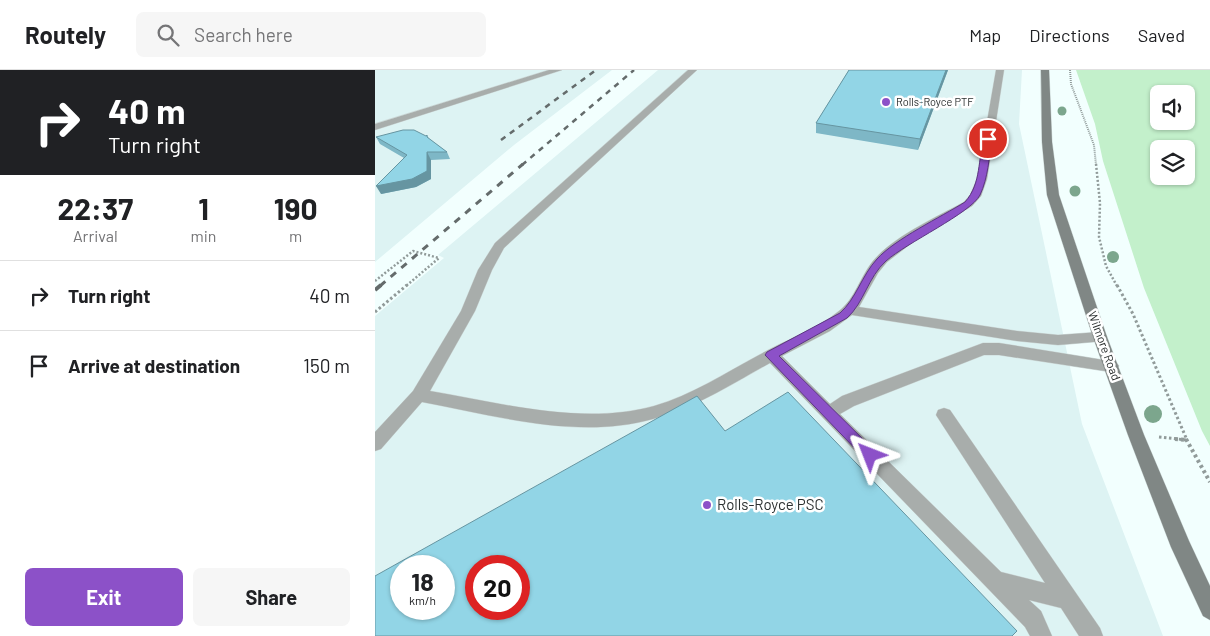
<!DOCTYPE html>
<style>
body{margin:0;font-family:Barlow,sans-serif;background:#f6f6f6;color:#202124;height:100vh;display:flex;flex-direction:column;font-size:19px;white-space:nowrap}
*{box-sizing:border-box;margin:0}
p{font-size:16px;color:#757577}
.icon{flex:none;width:28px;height:28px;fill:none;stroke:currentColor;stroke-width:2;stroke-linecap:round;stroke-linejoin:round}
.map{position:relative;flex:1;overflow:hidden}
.panel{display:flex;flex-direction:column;background:#fff;width:375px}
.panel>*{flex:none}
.top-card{background:#202124;color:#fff;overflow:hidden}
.buttons{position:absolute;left:775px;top:15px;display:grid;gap:10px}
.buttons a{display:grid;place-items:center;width:45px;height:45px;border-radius:8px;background:#fff;box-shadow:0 1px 4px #0004;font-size:25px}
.speed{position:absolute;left:15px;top:485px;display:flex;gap:10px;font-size:25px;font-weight:700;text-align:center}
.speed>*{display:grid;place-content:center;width:65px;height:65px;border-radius:50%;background:#fff;box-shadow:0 1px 4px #0004;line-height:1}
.speed small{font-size:12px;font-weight:400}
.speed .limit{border:8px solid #d22;background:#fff;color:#111}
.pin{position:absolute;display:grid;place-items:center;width:42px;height:42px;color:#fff;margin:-21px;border:2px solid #fff;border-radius:50%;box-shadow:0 1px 5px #0007}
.me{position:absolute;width:55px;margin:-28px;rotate:315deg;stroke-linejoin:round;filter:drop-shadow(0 0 4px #0008)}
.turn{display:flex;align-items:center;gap:18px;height:105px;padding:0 25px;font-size:22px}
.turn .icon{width:65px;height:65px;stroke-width:2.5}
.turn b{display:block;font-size:35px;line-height:42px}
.eta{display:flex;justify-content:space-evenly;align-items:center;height:85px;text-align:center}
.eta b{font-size:30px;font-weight:700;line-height:35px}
.cta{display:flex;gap:10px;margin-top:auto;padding:10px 25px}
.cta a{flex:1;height:58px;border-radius:8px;background:#8c51c8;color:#fff;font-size:20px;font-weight:700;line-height:58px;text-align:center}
.cta a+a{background:#f6f6f6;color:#202124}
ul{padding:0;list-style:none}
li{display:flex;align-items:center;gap:15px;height:70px;padding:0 25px;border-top:1px solid #e0e0e0}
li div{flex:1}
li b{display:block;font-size:19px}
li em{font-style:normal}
header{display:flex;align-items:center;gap:30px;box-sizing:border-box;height:70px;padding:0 25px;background:#fff;border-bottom:1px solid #e0e0e0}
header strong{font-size:24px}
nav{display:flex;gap:28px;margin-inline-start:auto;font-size:18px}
.search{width:350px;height:45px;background:#f6f6f6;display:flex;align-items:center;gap:12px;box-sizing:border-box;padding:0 18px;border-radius:8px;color:#757577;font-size:19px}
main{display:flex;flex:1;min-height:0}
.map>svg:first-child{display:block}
.built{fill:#ddf3f3;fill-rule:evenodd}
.green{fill:#c3f0cb;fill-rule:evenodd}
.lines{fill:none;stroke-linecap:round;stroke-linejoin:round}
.lane-casing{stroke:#cedad9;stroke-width:1}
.secondary-casing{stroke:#cedad9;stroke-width:1}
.path-far3{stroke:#919b9a;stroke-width:2;stroke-dasharray:1 1;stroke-linecap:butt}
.path-far2{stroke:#919b9a;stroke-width:2.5;stroke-dasharray:2 2;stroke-linecap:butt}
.path-far1{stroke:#919b9a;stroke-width:3;stroke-dasharray:2.5 2.5;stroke-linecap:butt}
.path{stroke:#919b9a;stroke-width:4;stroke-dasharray:3 3;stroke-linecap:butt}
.lane{fill:#a8adab;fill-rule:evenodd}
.secondary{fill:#808785;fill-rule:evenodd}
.rail-far2{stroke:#646b6b;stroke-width:2.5;stroke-dasharray:5.5 5.5;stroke-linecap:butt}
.rail-far1{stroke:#646b6b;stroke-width:3;stroke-dasharray:7 7;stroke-linecap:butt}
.rail{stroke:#646b6b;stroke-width:4;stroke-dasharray:9 9;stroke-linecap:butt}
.tree{fill:#7ca68d}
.wall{fill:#7eb7c6}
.shaded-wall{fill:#6695a1}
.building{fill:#92d5e6;stroke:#6695a1;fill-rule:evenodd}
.route{fill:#8c51c8;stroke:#5b3582}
.poi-dot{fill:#8c51c8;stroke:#fff;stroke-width:2}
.labels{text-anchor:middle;stroke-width:5;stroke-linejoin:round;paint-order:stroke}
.far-poi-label{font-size:11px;fill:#2a2f2f;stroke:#fff;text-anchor:start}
.street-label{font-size:12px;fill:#2a2f2f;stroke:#fff}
.near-poi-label{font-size:15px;fill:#2a2f2f;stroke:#fff;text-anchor:start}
</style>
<header>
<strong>Routely</strong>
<div class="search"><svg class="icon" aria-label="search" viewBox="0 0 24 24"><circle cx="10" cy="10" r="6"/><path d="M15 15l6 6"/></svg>Search here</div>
<nav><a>Map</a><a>Directions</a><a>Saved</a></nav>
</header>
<main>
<section class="panel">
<div class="top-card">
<div class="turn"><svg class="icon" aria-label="right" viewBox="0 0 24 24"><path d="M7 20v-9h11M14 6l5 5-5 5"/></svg><div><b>40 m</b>Turn right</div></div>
</div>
<div class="eta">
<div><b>22:37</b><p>Arrival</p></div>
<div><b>1</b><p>min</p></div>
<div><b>190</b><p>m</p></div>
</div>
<ul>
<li><svg class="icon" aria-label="right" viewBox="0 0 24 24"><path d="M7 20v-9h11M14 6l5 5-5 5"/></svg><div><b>Turn right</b></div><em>40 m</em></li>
<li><svg class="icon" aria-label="arrive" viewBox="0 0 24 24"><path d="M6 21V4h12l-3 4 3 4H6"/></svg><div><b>Arrive at destination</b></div><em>150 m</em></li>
</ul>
<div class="cta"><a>Exit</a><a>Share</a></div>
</section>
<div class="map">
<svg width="835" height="566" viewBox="0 0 835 566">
<rect width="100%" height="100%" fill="#f2fffe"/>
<!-- built -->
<g class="built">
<polygon points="0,0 237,0 139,75 0,192"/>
<path d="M 283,0 L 647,0 L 644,54 L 707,354 L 788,566 L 0,566 L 0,246 L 69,188 L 63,185 ZM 26,496 L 69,496 L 69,539 L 26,539 ZM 101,496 L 144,496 L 144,539 L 101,539 Z"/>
</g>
<!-- green -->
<path class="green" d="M 701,0 L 835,0 L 835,376 L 827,361 L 769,218 L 728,91 L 720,54 ZM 784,24 L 811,24 L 811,51 L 784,51 ZM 784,79 L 811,79 L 811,106 L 784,106 Z"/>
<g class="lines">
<!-- lane casing -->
<g class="lane-casing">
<g id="lane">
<polygon points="174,0 187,0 0,60 0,54"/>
<path d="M 313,0 L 322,0 L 129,178 L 117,200 L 100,241 L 55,321 C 127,333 207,356 279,336 C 317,325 350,303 384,285 C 410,270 441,260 464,241 C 480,229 485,207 498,191 C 519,166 560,148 589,132 L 595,125 L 602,109 L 621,0 L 629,0 L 612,109 L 606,126 L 597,136 L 542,169 L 512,192 L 503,203 L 484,237 L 642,261 L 683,265 L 725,262 L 730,263 L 732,267 L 730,271 L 683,275 L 642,271 L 477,245 L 455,261 L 407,286 L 455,334 L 467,326 L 608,273 L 624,273 L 741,292 L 744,296 L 741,300 L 736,302 L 624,285 L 609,285 L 479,336 L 465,344 L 626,502 L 670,513 L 561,345 L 563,340 L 569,338 L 575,340 L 725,558 L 728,566 L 704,566 L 686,538 L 654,530 L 666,541 L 677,566 L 655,566 L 650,557 L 395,293 C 357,314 320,338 278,349 C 203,370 122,346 47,332 L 6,379 L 0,381 L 0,362 L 38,321 L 86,241 L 103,200 L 120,173 Z"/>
</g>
</g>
<!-- secondary casing -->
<g class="secondary-casing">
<polygon id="secondary" points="666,0 674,0 677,72 684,125 732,267 769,365 814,471 835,516 835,550 828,546 796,477 753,365 718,267 672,125 667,72"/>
</g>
<!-- path-far3 -->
<polyline class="path-far3" points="695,0 696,14 719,75 721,95"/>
<!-- path-far2 -->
<g class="path-far2">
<polyline points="721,94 725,133 724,167 731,196 742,216"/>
<polyline points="0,211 38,181 64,188 31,216"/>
</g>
<!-- path-far1 -->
<g class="path-far1">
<polyline points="742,215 758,244 812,370"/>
<polyline points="0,242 32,215"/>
<polyline points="784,367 812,370"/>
</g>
<!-- path -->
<g class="path">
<polyline points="800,369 812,370"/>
<polyline points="811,369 835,412"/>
</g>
<!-- lane -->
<use href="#lane" class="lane"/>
<!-- secondary -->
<use href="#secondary" class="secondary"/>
<!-- rail-far2 -->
<g class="rail-far2">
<polyline points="126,70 221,0"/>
<polyline points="147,95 259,0"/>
</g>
<!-- rail-far1 -->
<polyline class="rail-far1" points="5,216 148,94"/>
<!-- rail -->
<polyline class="rail" points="0,220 6,215"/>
</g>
<!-- trees -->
<g class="tree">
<circle cx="687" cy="41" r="4.5"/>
<circle cx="700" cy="121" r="5.5"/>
<circle cx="738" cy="187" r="6"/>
<circle cx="778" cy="344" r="9"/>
</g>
<!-- wall -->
<g class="wall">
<polygon points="474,0 573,0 543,80 441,63 441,53"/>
<polygon points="52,65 54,69 72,82 75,89 56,90 56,109 41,117 6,124 29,88 5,74 1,67 51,66"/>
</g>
<!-- shaded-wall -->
<g class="shaded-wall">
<polygon points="571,0 573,0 543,80 545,69"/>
<polygon points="52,82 56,90 56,109 41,117 6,124 1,116"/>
</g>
<!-- building -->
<g class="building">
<polygon points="474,0 571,0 545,69 441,53"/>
<polygon points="28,60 39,60 51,66 52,65 52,67 72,82 52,82 52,101 37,109 1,116 32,85 1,67"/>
<path d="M 413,322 L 642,561 L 637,566 L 0,566 L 0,506 L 322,326 L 350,361 ZM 26,496 L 69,496 L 69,539 L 26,539 ZM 101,496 L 144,496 L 144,539 L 101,539 Z"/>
</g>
<!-- route -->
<path class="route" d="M 610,67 L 617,69 C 614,88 613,108 605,125 C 596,143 531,173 511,191 C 493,207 489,233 472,248 L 404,286 L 500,381 L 502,385 L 500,389 L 495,391 L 490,389 L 390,285 L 392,282 L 465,243 C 481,229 487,205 502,189 C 520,169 566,147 590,132 C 607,113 602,89 610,67 Z"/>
<!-- markers -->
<g class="poi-dot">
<circle cx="511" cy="32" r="5"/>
<circle cx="332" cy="435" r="5"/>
</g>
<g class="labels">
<!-- far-poi labels -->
<g class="far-poi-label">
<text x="521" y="36">Rolls-Royce PTF</text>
</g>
<!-- street labels -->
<g class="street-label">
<text transform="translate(729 276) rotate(70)" y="4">Wilmore Road</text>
</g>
<!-- near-poi labels -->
<g class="near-poi-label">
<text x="342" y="440">Rolls-Royce PSC</text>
</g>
</g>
</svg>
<div class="buttons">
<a><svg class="icon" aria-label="sound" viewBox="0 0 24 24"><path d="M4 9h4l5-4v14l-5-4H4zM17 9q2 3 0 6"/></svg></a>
<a><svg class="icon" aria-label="layers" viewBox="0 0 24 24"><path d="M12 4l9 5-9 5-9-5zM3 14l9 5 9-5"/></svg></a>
</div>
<div class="speed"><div>18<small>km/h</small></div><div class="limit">20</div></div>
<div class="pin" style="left:613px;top:69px;background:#d93025"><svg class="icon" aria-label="arrive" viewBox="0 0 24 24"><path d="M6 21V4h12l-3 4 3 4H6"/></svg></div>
<svg class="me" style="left:495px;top:385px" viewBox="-20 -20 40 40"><path d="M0-17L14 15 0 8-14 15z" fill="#8c51c8" stroke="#fff" stroke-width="4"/></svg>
</div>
</main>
